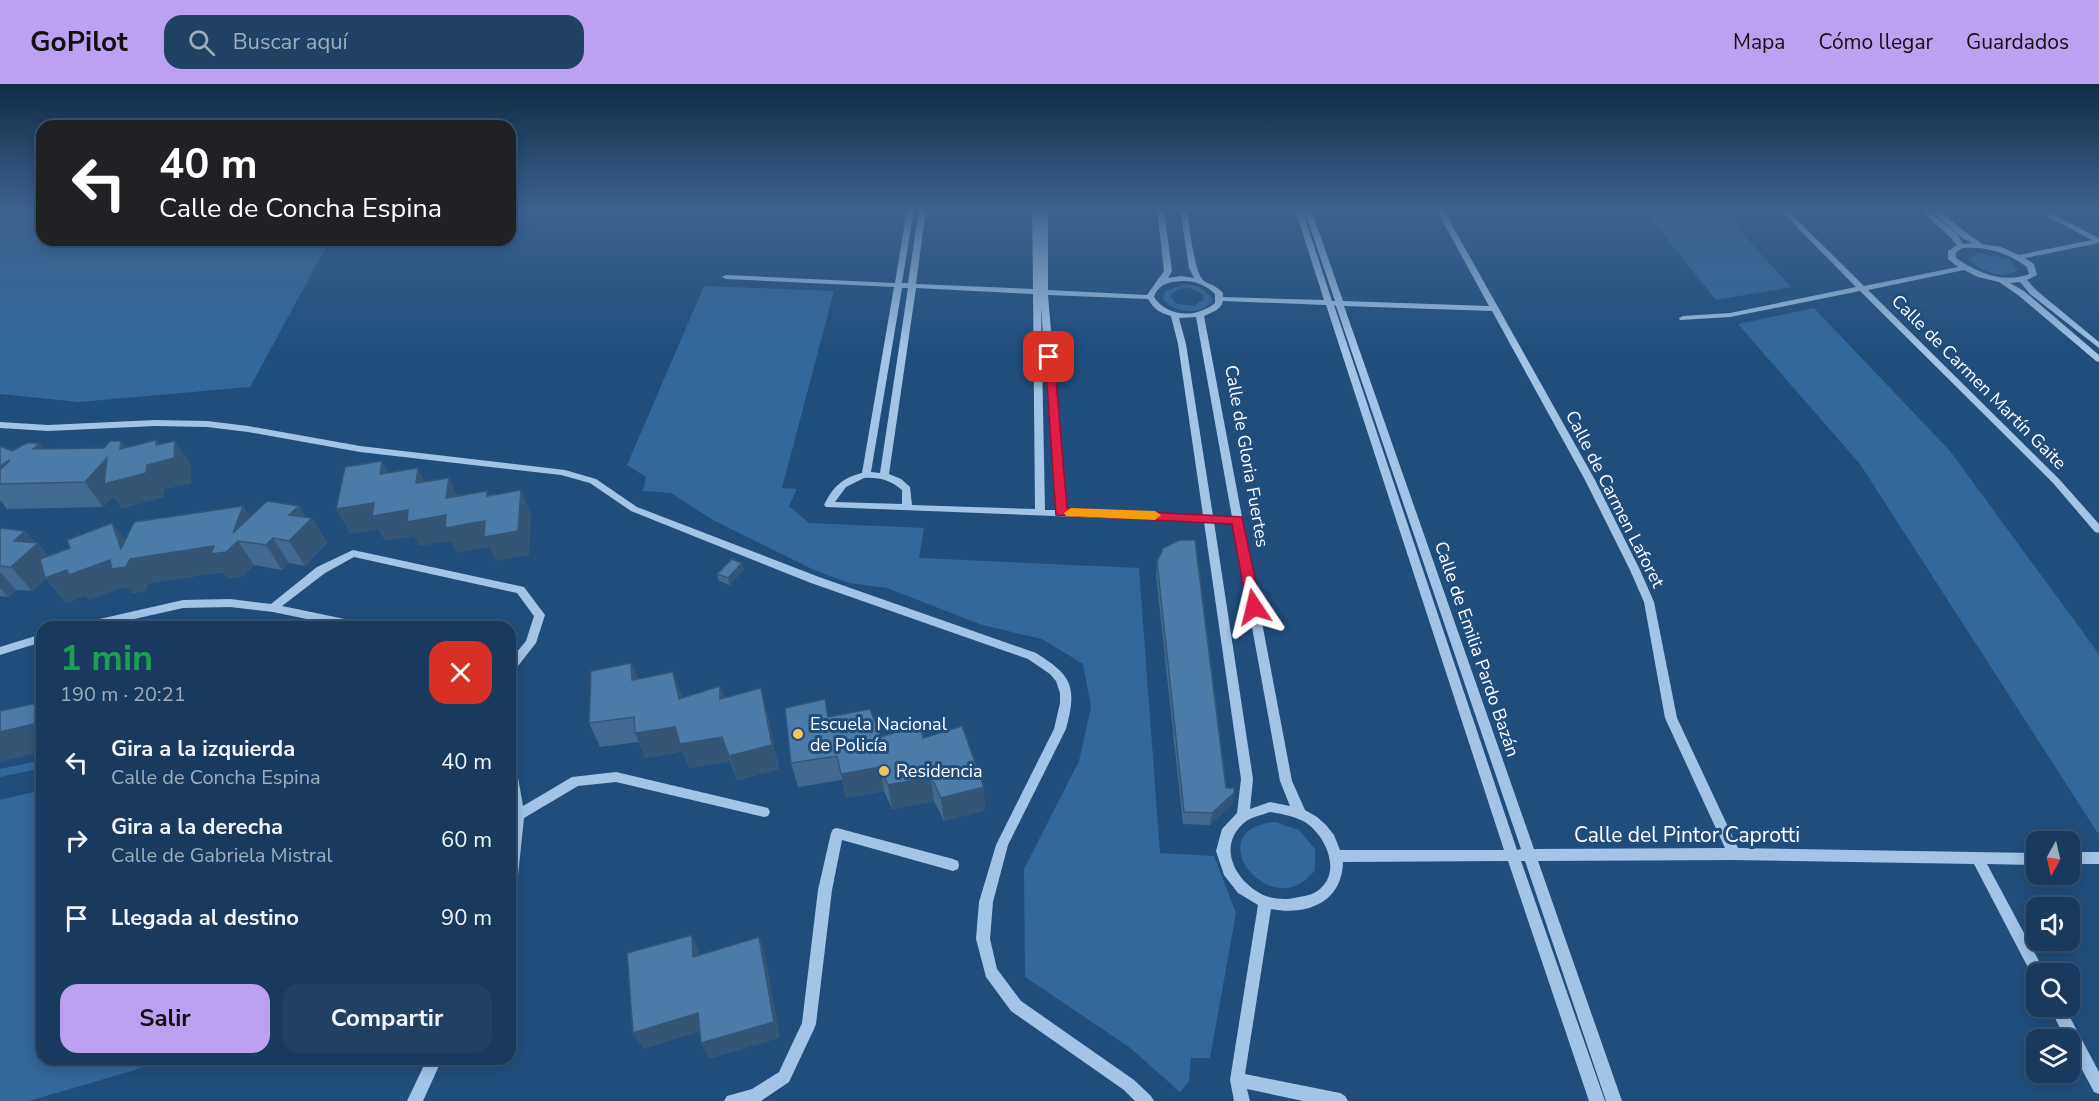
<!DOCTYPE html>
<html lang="es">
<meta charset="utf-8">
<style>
body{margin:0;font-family:"Nunito Sans",sans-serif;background:#204164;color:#f1f3f6;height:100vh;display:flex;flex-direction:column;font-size:22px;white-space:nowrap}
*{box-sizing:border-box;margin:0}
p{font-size:20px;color:#9eadbc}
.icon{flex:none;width:33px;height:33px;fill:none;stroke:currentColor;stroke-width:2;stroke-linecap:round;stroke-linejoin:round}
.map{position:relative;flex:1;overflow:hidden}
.drawer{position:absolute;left:36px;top:537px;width:480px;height:444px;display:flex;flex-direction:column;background:#173a5e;border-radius:18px;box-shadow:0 3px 15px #0003,0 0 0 2px #365473}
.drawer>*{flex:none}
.banner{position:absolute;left:36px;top:36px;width:480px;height:126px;border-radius:18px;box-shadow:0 3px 15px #0003,0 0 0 2px #365473;background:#202124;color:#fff;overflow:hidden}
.needle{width:39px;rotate:188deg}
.buttons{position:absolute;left:2026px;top:747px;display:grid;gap:12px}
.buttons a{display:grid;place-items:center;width:54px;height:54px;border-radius:12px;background:#173a5e;box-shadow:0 3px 15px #0003,0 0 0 2px #365473;font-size:30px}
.pin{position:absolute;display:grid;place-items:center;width:51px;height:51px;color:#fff;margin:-26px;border-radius:12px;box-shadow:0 3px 9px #0006}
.me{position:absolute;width:66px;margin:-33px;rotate:350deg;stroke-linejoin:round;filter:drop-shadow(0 0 4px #0008)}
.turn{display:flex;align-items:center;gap:21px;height:126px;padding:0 24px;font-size:27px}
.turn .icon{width:78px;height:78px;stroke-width:2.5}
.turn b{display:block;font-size:42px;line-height:51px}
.round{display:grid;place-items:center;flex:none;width:63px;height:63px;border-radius:18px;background:#204164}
.headline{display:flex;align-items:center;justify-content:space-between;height:102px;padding:0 24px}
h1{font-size:36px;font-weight:700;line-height:45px;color:#1e9e55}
.button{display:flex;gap:12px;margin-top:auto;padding:12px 24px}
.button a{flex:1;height:69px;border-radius:18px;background:#bca0f2;color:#111;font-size:24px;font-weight:700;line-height:69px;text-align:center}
.button a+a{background:#204164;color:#f1f3f6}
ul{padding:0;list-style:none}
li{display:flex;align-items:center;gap:18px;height:78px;padding:0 24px}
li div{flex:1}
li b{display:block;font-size:22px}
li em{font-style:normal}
header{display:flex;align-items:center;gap:36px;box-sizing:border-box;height:84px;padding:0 30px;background:#bca0f2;color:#111}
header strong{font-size:28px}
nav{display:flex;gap:33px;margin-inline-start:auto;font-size:21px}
.search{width:420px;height:54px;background:#204164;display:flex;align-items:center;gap:15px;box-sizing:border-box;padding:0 21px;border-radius:18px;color:#9eadbc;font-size:22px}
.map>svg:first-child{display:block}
.green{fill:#32689c;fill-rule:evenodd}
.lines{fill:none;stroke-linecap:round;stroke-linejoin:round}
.minor{fill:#a2c5e7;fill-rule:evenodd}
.wall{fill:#406a91}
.shaded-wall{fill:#345676}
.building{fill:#4b7ba9;stroke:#345676;stroke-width:1.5}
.route{fill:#e11d48;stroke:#92132f;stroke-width:1.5}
.slow{fill:#f59e0b}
.poi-dot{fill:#f5c262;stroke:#1f4e7d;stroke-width:2}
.labels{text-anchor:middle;stroke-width:6;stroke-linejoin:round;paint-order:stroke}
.street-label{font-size:18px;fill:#fff;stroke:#1f4e7d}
.poi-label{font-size:18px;fill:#fff;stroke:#1f4e7d;text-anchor:start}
.near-street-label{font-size:21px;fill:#fff;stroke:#1f4e7d}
</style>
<header>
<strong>GoPilot</strong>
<div class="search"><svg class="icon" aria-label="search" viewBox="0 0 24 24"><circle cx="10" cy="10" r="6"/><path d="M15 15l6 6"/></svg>Buscar aquí</div>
<nav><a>Mapa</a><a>Cómo llegar</a><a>Guardados</a></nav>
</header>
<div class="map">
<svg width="2099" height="1017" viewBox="0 0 2099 1017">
<rect width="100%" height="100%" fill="#1f4e7d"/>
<!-- green -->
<g class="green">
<polygon points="0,125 42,125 42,156 330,156 250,303 79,318 0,310"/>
<polygon points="1643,125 1720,125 1791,203 1716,216"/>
<path d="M 1979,169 L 2009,175 L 2018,186 C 2005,196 1977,188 1969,174 Z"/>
<path d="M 1185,200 L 1200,203 L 1212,214 L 1212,218 C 1200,232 1173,229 1163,215 L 1165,207 ZM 1179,205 L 1190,204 L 1202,210 L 1204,215 L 1194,222 L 1177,220 L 1170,212 Z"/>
<polygon points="704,202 834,207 782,404 797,405 789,422 809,439 924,444 919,474 1139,484 1160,769 1214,772 1236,829 1210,974 1191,974 1189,997 1180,1008 1129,963 1025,893 1024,785 1079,677 1091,623 1083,580 1042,555 982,541 887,504 849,499 814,486 713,436 671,409 643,407 646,393 627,381"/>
<polygon points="1814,224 1950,367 2099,570 2099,751 1860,380 1738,240"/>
<polygon points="42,676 42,684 0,693 0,685"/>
<polygon points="42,706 42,975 172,975 29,1017 0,1017 0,716"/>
<path d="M 1275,738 L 1299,746 L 1315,765 L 1315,786 C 1272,844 1195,745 1275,738 Z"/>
</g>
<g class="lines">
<!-- minor -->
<g class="minor">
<path d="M 907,125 L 914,125 L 902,199 L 908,199 L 919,125 L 926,125 L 916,200 L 1033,205 L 1032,125 L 1040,125 L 1040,169 L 1040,125 L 1048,125 L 1048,206 L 1147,211 L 1164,187 L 1157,125 L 1164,125 L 1172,187 L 1168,194 L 1181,192 L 1194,194 L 1189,184 L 1180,125 L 1187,125 C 1189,138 1194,188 1203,196 C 1209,201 1215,200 1223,209 L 1223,213 L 1324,216 L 1295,125 L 1302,125 L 1332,217 L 1335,217 L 1304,125 L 1311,125 L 1343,217 L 1489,222 L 1436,125 L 1443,125 L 1595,396 L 1640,486 L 1654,518 L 1677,634 L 1738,764 L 2037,769 L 2037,781 L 1987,780 L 2046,890 L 2037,890 L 2037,896 L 2034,895 L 1974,780 L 1734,776 L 1538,777 L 1622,1017 L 1606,1017 L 1525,777 L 1521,777 L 1605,1017 L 1589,1017 L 1508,777 L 1343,778 C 1342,819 1306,832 1271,825 L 1245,990 L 1340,1009 L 1345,1012 L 1348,1017 L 1303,1017 L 1247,1005 L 1250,1017 L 1234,1017 L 1230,996 L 1258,821 L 1238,809 L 1224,791 L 1216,767 L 1222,745 L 1237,729 L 1241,695 L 1204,438 L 826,423 L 824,421 C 833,403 842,394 862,389 L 894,203 L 726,195 L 722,193 L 726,191 L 895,199 ZM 1187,197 C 1198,198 1207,202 1215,210 L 1215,219 C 1197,234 1168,234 1154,213 C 1159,198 1173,197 1187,197 ZM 902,204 L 908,204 L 880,389 L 871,388 ZM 916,204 L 1033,210 L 1035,425 L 912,421 L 910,403 L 901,395 L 889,390 ZM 1048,211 L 1148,215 C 1154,225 1160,229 1171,232 L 1178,260 L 1203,431 L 1066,426 ZM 1223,217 L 1326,221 L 1504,766 L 1340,766 L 1334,751 L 1326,741 L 1317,733 L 1305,726 L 1292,697 L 1204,232 C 1211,229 1222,225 1223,217 ZM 1334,221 L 1336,222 L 1521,765 L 1517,766 ZM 1344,222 L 1492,227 L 1585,396 L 1630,486 L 1644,518 L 1665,634 L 1725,764 L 1534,765 ZM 1041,223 L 1056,426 L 1045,426 ZM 1196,233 L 1232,433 L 1213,432 L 1186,260 L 1179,234 ZM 864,394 C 879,393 890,396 902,406 L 902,420 L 835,418 L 846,403 ZM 1214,438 L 1233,439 L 1280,697 L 1290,722 L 1270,718 L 1250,725 L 1253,695 ZM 1270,728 C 1282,730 1294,732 1305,738 C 1325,751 1342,786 1320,805 C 1314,810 1307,812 1299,813 C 1288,816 1275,816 1263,811 C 1235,797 1216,762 1245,738 C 1251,733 1262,731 1270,728 Z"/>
<path d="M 1779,125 L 1786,125 L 1864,202 L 1958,183 L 1948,175 L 1948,167 L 1957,161 L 1951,154 L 1919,125 L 1926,125 L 1957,150 L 1963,160 L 1972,159 L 1962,154 L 1930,125 L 1937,125 L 1968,150 L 1982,160 L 2001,163 L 2019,171 L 2092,156 L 2033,125 L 2042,125 L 2099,154 L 2099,159 L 2025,174 L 2034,180 L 2037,191 L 2027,196 L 2036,206 L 2099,258 L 2099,264 L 2030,210 L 2020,198 L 2010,199 L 2024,207 L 2099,271 L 2099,278 L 2096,277 L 2018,211 L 1999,198 L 1978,193 L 1964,186 L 1868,206 L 2059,395 L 2099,440 L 2099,449 L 2095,448 L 2053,399 L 1860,207 L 1730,233 L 1680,236 L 1679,234 L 1683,232 L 1730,229 L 1856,203 ZM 1963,164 C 1987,162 2008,169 2027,183 L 2029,190 C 2003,200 1978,189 1956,174 L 1956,168 Z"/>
<path d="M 155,336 L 207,337 L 248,342 L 360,362 L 565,386 L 596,395 L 637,423 L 819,493 L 1036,569 C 1073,592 1077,603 1066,645 L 1008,761 L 993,818 L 990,855 L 997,885 L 1021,917 L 1134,996 L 1151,1012 L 1154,1017 L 1135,1017 L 1124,1006 L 1011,927 L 986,893 L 976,855 L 979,818 L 996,761 L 1054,645 L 1060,619 L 1060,609 L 1056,597 L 1050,590 L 1028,575 L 811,499 L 631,427 L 590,399 L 561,391 L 360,368 L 248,348 L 207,343 L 155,342 L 48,347 L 0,344 L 0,338 L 48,341 Z"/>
<polygon points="353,466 524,503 545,531 536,559 514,587 510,588 510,576 526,557 534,532 517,509 354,473 325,489 282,522 364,539 368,540 369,543 345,543 273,528 230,523 183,524 99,543 77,543 78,540 82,539 183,516 230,515 271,520 317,483"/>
<polygon points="42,550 42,558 0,571 0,563"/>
<polygon points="510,677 514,679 516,682 523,722 572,693 616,688 764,723 768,724 770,728 768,732 764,733 616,698 578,702 524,734 517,801 515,805 510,807 510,746 512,731 510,720"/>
<polygon points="837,744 953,775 958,777 959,781 958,785 953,787 842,756 832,806 816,940 814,945 789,998 761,1017 724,1017 727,1012 752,1005 779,988 802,939 818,806 831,749 833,745"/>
<rect x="2070" y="768" width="29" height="12"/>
<polygon points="2049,922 2064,922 2099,988 2099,1010 2094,1008 2070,963 2070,956 2066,956"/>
<polygon points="427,975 442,975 423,1017 407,1017"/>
</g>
</g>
<!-- wall -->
<g class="wall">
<polygon points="156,356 159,360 191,381 191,399 164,405 163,413 122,424 113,412 103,423 7,425 1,417 0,418 0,362 12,367 44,365 126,364"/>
<polygon points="299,422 306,434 312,434 327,459 305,482 289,479 282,486 254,481 243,492 228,494 223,488 149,499 145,507 132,509 126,502 90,516 85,511 66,519 46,495 32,507 16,506 8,513 0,512 0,444 25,447 48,472 250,433"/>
<polygon points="1157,478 1226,704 1234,709 1232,721 1210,741 1183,740 1156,491"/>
<polygon points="744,485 730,501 719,497 717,490"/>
<polygon points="631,579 638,595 682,614 720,602 724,614 767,629 779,685 737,696 730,677 689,684 683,667 645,674 639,658 600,663 589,639"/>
<polygon points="829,633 881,653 923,654 985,726 944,737 934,717 892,725 884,707 846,714 842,696 798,703 791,679"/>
</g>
<!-- shaded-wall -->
<g class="shaded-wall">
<polygon points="156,356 169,376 175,357 191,381 191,399 164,405 163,413 122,424 113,412 103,423 85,398 107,374 156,361"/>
<polygon points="121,357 138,381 120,365"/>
<polygon points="40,359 58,383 33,365"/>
<polygon points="10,376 0,400 0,382"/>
<polygon points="382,377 395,401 380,390"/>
<polygon points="418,384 430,408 416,399"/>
<polygon points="449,394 460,418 446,414"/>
<polygon points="521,406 531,431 529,471 496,477 489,463 457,469 451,457 419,462 414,452 385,457 378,445 350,450 336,425 374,419 381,431"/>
<polygon points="243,422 259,447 233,449"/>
<polygon points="299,422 309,438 312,434 327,459 305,482 289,457 289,431"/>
<polygon points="112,439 131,464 238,457 254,481 243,492 228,494 223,488 149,499 145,507 132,509 126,502 90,516 85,511 66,519 46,495 32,507 11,483 14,457 25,447 37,460 38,459 58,483 121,465"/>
<polygon points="273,454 289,479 282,486 266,461"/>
<polygon points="742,479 744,485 730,501 728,494"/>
<polygon points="0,488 16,506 8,513 0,504"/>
<polygon points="631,579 641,603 632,596"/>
<polygon points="673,588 682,612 688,639 679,615"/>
<polygon points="720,602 728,627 720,615"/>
<polygon points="761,604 767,629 779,685 737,696 729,672"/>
<polygon points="42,638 42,668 0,678 0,648"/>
<polygon points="675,643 722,653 730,677 689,684 683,667 645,674 635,649"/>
<polygon points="880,683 884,707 846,714 841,690"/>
<polygon points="931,693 934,717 892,725 888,701"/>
<polygon points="984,703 985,726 944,737 941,714"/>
<polygon points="1234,709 1232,721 1210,741 1212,729"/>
<polygon points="692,851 699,868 701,890 693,873"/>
<polygon points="759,853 765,870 780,954 709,975 701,959"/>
<polygon points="698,929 705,946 643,965 633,949"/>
</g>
<!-- building -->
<g class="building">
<polygon points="156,356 156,361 175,357 174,374 147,381 146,389 104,400 107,374 85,398 0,400 0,386 10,376 0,382 0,362 12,367 27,359 40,359 33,365 104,364 110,357 121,357 120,365"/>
<polygon points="382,377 380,390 418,384 416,399 449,394 446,414 487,407 487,412 521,406 518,447 484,453 485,437 445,444 446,431 407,438 408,426 372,432 374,419 336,425 345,383"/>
<polygon points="267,417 299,422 289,431 312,434 289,457 273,454 266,461 238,457 226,468 211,470 214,462 130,475 126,483 112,485 110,476 69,491 67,486 45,494 40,475 70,464 67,456 112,439 121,465 134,438 243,422 233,449"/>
<polygon points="0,444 25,447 14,457 38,459 11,483 0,482"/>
<polygon points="1180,456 1195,456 1226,704 1234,704 1234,709 1212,729 1184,728 1157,478 1163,464"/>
<polygon points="732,475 742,479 728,494 717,490"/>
<polygon points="631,579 632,596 673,588 679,615 720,602 720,615 761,604 772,661 729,672 722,653 680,660 675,643 635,649 634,633 589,639 591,587"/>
<polygon points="825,615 828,633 870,625 881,653 920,640 923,654 962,642 984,703 941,714 931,693 888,701 880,683 841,690 837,672 791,679 785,624"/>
<polygon points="42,618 42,638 0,648 0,627"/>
<polygon points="692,851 693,873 759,853 774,938 701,959 698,929 633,949 627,869"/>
</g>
<!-- sky -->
<linearGradient id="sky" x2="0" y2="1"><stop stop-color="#112b45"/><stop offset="0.47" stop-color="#3c638f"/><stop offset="1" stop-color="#3c638f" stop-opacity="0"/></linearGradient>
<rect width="2099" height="267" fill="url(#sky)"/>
<!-- route -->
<polygon class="route" points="1045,271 1054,273 1067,424 1242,433 1261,523 1259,526 1249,526 1247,523 1232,440 1056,431"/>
<!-- slow -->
<polygon class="slow" points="1071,424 1155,427 1161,431 1155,436 1066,432 1064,429"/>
<!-- markers -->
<g class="poi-dot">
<circle cx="798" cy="650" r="6"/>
<circle cx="884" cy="687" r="6"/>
</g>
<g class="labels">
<!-- street labels -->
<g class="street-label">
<text transform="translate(1979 298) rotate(45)" y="6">Calle de Carmen Martín Gaite</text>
<text transform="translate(1247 372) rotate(80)" y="6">Calle de Gloria Fuertes</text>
<text transform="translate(1615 415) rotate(63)" y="6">Calle de Carmen Laforet</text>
<text transform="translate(1477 565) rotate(71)" y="6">Calle de Emilia Pardo Bazán</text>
</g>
<!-- poi labels -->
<g class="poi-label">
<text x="810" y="646">Escuela Nacional<tspan x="810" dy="21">de Policía</tspan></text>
<text x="896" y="693">Residencia</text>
</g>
<!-- near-street labels -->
<g class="near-street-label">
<text x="1687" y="758">Calle del Pintor Caprotti</text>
</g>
</g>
</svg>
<div class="buttons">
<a><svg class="needle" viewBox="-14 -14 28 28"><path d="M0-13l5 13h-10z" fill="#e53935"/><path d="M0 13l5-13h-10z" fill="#9eadbc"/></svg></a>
<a><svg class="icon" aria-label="sound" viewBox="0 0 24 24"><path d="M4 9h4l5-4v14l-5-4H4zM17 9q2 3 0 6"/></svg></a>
<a><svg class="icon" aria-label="search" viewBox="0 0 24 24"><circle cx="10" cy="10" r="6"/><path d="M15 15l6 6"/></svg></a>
<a><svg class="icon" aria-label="layers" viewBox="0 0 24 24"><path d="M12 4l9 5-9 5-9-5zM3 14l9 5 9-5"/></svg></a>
</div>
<div class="pin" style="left:1049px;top:273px;background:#d93025"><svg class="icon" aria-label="arrive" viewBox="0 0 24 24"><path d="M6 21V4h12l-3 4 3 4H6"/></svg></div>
<svg class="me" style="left:1254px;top:523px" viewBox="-20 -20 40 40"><path d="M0-17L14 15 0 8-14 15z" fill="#e11d48" stroke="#fff" stroke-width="4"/></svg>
<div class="banner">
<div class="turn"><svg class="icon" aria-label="left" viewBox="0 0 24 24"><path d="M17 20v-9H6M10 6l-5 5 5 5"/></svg><div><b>40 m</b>Calle de Concha Espina</div></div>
</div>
<section class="drawer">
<div class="headline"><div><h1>1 min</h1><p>190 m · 20:21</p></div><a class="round" style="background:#d93025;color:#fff"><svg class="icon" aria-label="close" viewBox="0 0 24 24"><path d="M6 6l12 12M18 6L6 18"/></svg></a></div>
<ul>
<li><svg class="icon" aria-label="left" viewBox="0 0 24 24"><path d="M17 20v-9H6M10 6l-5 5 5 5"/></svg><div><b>Gira a la izquierda</b><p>Calle de Concha Espina</p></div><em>40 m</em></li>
<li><svg class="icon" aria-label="right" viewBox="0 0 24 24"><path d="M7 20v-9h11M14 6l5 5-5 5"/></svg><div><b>Gira a la derecha</b><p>Calle de Gabriela Mistral</p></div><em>60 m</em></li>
<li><svg class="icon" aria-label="arrive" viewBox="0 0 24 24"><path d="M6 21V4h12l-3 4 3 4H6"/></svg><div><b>Llegada al destino</b></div><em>90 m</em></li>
</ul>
<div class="button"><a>Salir</a><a>Compartir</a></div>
</section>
</div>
